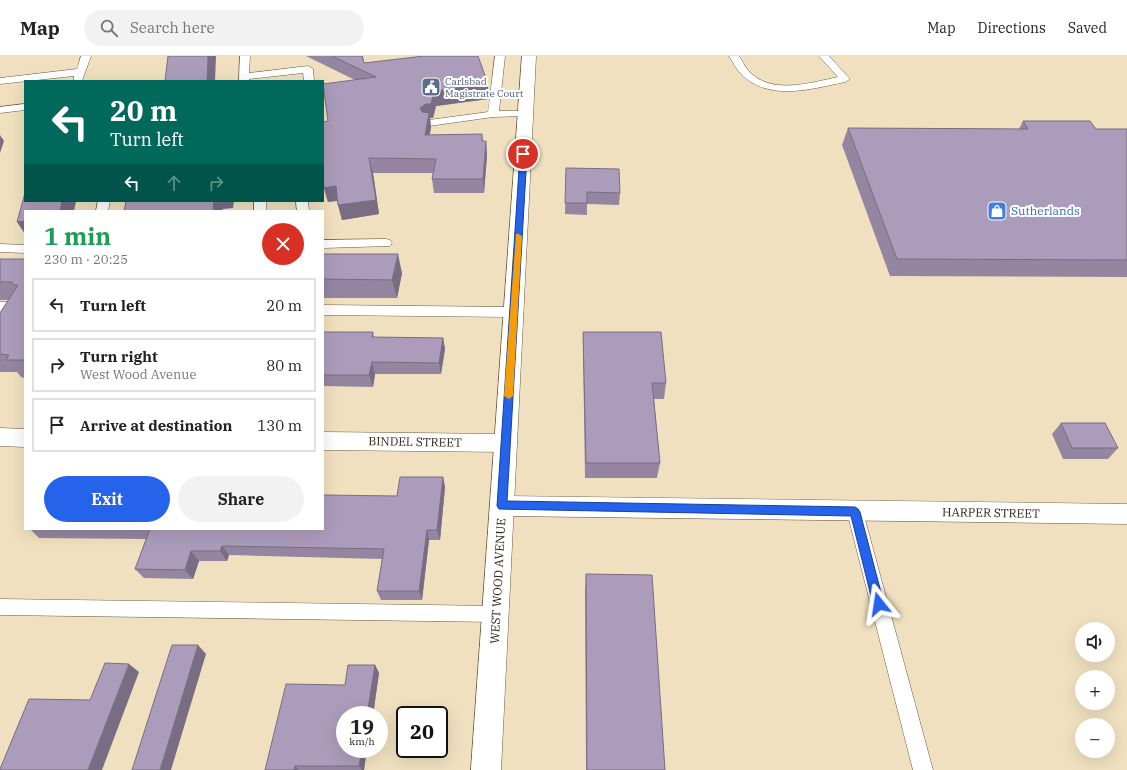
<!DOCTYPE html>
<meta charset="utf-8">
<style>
body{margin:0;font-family:"IBM Plex Serif",serif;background:#f2f2f2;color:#222;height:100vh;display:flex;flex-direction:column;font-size:15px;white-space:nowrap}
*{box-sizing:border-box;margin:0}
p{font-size:13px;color:#767676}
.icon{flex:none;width:22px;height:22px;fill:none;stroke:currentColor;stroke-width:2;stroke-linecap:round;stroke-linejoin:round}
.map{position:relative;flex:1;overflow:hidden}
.panel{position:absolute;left:24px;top:154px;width:300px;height:320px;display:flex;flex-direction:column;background:#fff;border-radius:0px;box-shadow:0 4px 16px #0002}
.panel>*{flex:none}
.guide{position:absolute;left:24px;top:24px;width:300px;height:122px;border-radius:0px;box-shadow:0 4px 16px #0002;background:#00695c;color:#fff;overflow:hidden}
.buttons{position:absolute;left:1075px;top:566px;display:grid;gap:8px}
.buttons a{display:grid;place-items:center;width:40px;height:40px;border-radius:50%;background:#fff;box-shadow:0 4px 16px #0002;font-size:20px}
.speed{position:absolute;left:336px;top:650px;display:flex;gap:8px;font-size:20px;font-weight:700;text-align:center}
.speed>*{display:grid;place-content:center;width:52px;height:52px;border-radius:50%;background:#fff;box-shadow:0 4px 16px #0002;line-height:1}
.speed small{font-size:10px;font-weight:400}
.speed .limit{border:2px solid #111;border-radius:6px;background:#fff;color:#111}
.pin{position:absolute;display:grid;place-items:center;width:34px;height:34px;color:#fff;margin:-17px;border:2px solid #fff;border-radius:50%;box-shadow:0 1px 4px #0007}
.me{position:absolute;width:44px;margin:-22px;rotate:345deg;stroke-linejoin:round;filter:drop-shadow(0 0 3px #0008)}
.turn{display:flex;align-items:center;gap:14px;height:84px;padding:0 20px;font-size:18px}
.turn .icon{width:52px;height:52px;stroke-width:2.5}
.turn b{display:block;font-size:28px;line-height:34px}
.lanes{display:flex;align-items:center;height:38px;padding:0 20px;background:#0003;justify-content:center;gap:20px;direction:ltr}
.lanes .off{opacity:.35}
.round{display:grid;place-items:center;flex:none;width:42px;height:42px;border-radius:21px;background:#f2f2f2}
.headline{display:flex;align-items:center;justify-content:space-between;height:68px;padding:0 20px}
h1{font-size:24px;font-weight:700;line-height:30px;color:#1e9e55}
.cta{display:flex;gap:8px;margin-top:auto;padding:8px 20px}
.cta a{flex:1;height:46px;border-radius:24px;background:#2563eb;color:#fff;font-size:16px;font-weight:700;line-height:46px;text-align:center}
.cta a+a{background:#f2f2f2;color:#222}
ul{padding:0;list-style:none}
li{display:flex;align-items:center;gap:12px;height:54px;margin:0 8px 6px;padding:0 12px;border:2px solid #e0e0e0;border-radius:0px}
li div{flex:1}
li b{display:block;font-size:15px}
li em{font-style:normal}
header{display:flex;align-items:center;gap:24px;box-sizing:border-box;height:56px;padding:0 20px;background:#fff;border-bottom:1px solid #e0e0e0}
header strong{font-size:19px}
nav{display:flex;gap:22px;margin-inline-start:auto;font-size:14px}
.search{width:280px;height:36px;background:#f2f2f2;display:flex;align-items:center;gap:10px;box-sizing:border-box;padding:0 14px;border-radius:22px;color:#767676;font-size:15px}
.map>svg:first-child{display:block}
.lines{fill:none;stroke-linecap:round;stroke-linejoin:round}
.service-casing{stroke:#695b3e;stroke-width:1}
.minor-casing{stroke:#695b3e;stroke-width:1}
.tertiary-casing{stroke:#695b3e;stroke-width:1}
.service{fill:#fff;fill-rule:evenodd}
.minor{fill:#fff;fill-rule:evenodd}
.tertiary{fill:#fff;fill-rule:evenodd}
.wall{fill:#9486a1}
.shaded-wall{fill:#786d83}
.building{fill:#ac9cbb;stroke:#786d83}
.route{fill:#2563eb;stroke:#184099}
.slow{fill:#f59e0b}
.labels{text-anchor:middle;stroke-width:4;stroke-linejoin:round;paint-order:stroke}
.far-service-label{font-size:10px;fill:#4e5e75;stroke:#fff;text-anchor:start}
.shop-label{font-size:12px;fill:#366cbe;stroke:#fff;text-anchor:start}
.street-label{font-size:12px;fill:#2b2519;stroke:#fff}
</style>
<header>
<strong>Map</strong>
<div class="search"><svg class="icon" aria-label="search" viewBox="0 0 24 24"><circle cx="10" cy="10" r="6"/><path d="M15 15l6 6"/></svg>Search here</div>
<nav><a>Map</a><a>Directions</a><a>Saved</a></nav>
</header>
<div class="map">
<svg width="1127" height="714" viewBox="0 0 1127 714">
<rect width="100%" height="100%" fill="#f0e0bf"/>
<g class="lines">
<!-- service casing -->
<g class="service-casing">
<g id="service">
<polygon points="81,0 91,0 82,25 74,25 74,20 0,28 0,22 77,13"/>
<polygon points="240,0 250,0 249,17 308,10 313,13 314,25 304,25 303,17 249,23 249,25 239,25"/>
<polygon points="495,0 505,0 499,55 526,55 531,58 530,60 493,61 429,70 425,69 424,67 429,64 488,56"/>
<path d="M 729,0 L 739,0 C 742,4 744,9 747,13 C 769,40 809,27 838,21 L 819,0 L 829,0 L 850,23 L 845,26 C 811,33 769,46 741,18 C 736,13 733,6 729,0 Z"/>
<polygon points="25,48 25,54 0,57 0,51"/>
<polygon points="98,145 110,145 108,155 96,155"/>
<rect x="254" y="145" width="12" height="10"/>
<polygon points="296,145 308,145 309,155 297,155"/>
<polygon points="386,183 390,184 392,187 390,190 323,192 323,184"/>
<polygon points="0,188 25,189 25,197 0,196"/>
<rect x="0" y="246" width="25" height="10"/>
<polygon points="323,249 514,251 519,253 521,256 519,259 514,261 323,259"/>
<polygon points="855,449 861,451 863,456 933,714 913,714 847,456 849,451"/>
<polygon points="0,543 496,550 502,552 505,558 502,564 496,566 0,559"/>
</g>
</g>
<!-- minor casing -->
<g class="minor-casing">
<g id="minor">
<polygon points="0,372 25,373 25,391 0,390"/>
<polygon points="323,376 506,378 514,381 517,387 514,393 506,396 323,394"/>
<polygon points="502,440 1127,448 1127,468 502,460 494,457 490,450 494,443"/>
</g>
</g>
<!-- tertiary casing -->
<g class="tertiary-casing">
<polygon id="tertiary" points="522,0 536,0 501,714 471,714"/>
</g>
<!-- service -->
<use href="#service" class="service"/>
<!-- minor -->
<use href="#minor" class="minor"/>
<!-- tertiary -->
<use href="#tertiary" class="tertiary"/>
</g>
<!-- wall -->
<g class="wall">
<polygon points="306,0 363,0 364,7 489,39 488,43 436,50 433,62 430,62 431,71 430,79 482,78 483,85 486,85 487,99 484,137 434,137 432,123 433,117 373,117 379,158 342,164 338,149 338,145 328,146 324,132 355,24"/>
<polygon points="1023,65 1096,73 1127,73 1127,221 890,220 842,89 848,72 1019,73"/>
<polygon points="566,112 620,137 619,149 587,148 587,159 565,158"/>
<polygon points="323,198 402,217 397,242 323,242"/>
<polygon points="0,203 25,203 25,322 21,321 17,316 0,316 0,257 8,244 0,244"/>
<polygon points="323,276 373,276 374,281 443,282 445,293 441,318 375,318 373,331 323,330"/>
<polygon points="583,276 666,327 664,343 654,343 660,407 657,422 585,422 583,292"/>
<polygon points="1061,367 1118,392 1108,403 1063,403 1052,378"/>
<polygon points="443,421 445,431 440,484 429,484 422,544 381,544 377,535 382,503 229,499 227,505 199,505 193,523 144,522 135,513 146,483 39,482 30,473 323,473 397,440"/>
<polygon points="586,518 665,714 586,714 585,535"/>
<polygon points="375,609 379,617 373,659 345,659 345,693 367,693 364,714 265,714 345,629"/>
</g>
<!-- shaded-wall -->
<g class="shaded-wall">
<polygon points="208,0 216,0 215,25 207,25"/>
<polygon points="487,25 489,39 488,43 436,50 433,62 430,62 431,71 427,93 420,52 434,35"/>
<polygon points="0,79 4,85 0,97"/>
<polygon points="486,85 487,99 484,137 483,123"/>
<polygon points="369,102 373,117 379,158 342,164 338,149"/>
<polygon points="336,130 340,144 328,146 324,132"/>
<polygon points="62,145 76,145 74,155 60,155"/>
<polygon points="214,145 234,145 233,152 223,153 222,155 213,155"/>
<polygon points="25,165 25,178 17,166"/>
<polygon points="398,198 402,217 397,242 392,224"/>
<polygon points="443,282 445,293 441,318 439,307"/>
<polygon points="372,306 375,318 373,331 369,319"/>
<polygon points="443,421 445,431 440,484 437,474"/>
<polygon points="427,474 429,484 422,544 419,535"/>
<polygon points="222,490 229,499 227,505 220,495"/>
<polygon points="191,495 199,505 193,523 185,514"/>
<polygon points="198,589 206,598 171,714 160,714"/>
<polygon points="129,608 139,616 102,714 88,714"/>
<polygon points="375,609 379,617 373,659 367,659"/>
<polygon points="362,693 367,693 364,714 362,714 359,710"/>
<polygon points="295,710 299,714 294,714"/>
</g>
<!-- building -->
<g class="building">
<polygon points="168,0 208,0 207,25 165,25"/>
<polygon points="332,0 362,0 364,7 424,0 478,0 487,25 487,28 434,35 431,48 426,48 420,52 422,56 429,57 425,79 482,78 482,85 486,85 483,123 432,123 436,103 369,102 376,144 338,149 336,130 324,132 323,123 323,66 328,65 323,28 376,21"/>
<polygon points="1023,65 1090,65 1096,73 1127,73 1127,204 897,203 848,72 1028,73"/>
<polygon points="566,112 619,113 620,137 587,136 587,147 565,147"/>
<polygon points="25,137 25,145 62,145 60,155 25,155 25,165 17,166"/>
<polygon points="126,145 214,145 213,155 124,155"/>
<polygon points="323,198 398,198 392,224 323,223"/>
<polygon points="0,203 25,203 25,304 6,304 9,299 0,298 0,257 18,229 13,229 12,226 0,226"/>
<polygon points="323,276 373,276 372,281 443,282 439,307 372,306 369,319 323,319"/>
<polygon points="583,276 661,276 666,327 652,327 660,407 586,407"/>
<polygon points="1061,367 1105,367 1118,392 1072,392"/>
<polygon points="400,421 443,421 437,474 427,474 419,535 377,535 384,493 222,490 220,495 191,495 185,514 135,513 150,473 128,473 323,473 323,439 397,440"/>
<polygon points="586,518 652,519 665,714 587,714"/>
<polygon points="172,589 198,589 160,714 132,714"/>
<polygon points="105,607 129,608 88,714 0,714 0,713 29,643 90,644"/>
<polygon points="348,609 375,609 367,659 345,659 345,693 362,693 359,710 295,710 294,714 265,714 286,628 345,629"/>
</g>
<!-- route -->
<polygon class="route" points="523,96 527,98 507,445 855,451 858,453 860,456 884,548 883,551 879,553 875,551 873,548 851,460 499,453 497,450 520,98"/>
<!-- slow -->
<polygon class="slow" points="516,178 518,178 522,180 513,340 509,343 504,340"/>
<!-- icons -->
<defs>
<g id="civic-square" transform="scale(1)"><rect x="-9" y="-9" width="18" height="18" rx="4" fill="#5c6f8a" stroke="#fff"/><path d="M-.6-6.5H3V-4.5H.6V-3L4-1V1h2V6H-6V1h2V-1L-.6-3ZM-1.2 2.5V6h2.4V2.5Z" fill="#fff"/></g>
<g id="shop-square" transform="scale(1)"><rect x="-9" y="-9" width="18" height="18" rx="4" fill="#3f7fe0" stroke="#fff"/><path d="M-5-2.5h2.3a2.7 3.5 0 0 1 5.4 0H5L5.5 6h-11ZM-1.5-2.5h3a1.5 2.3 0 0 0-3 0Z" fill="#fff"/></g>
</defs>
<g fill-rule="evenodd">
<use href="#civic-square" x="431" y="31"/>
<use href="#shop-square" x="997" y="155"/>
</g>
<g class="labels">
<!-- far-service labels -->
<g class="far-service-label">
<text x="445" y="29">Carlsbad<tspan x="445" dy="12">Magistrate Court</tspan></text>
</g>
<!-- shop labels -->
<g class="shop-label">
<text x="1011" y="159">Sutherlands</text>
</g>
<!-- street labels -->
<g class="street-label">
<text transform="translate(415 386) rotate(1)" y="4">BINDEL STREET</text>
<text transform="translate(991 457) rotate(1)" y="4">HARPER STREET</text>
<text transform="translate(498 525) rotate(-87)" y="4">WEST WOOD AVENUE</text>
</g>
</g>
</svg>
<div class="buttons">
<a><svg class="icon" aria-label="sound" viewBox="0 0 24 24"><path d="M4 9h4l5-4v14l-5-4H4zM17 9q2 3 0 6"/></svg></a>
<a>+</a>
<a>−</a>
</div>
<div class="speed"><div>19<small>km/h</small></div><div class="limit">20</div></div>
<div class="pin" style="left:523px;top:98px;background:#d93025"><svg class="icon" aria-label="arrive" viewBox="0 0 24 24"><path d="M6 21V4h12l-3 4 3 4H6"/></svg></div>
<svg class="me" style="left:879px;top:548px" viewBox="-20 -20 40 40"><path d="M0-17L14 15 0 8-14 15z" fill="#2563eb" stroke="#fff" stroke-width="4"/></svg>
<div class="guide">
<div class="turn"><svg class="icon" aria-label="left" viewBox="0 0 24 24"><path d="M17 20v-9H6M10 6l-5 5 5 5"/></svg><div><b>20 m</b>Turn left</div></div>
<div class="lanes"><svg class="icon" aria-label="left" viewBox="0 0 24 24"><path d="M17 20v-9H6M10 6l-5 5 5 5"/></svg><svg class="icon off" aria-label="ahead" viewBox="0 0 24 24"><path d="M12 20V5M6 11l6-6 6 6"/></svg><svg class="icon off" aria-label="right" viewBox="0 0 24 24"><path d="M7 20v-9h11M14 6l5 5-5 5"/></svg></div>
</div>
<section class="panel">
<div class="headline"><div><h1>1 min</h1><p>230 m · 20:25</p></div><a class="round" style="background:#d93025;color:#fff"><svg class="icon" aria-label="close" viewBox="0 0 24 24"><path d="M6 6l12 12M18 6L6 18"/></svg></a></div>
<ul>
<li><svg class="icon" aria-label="left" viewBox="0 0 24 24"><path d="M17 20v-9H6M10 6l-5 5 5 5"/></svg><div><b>Turn left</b></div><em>20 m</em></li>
<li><svg class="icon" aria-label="right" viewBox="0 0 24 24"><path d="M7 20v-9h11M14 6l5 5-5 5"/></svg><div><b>Turn right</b><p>West Wood Avenue</p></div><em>80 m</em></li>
<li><svg class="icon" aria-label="arrive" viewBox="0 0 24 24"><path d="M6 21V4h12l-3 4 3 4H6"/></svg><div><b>Arrive at destination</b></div><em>130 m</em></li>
</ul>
<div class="cta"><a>Exit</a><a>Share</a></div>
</section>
</div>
